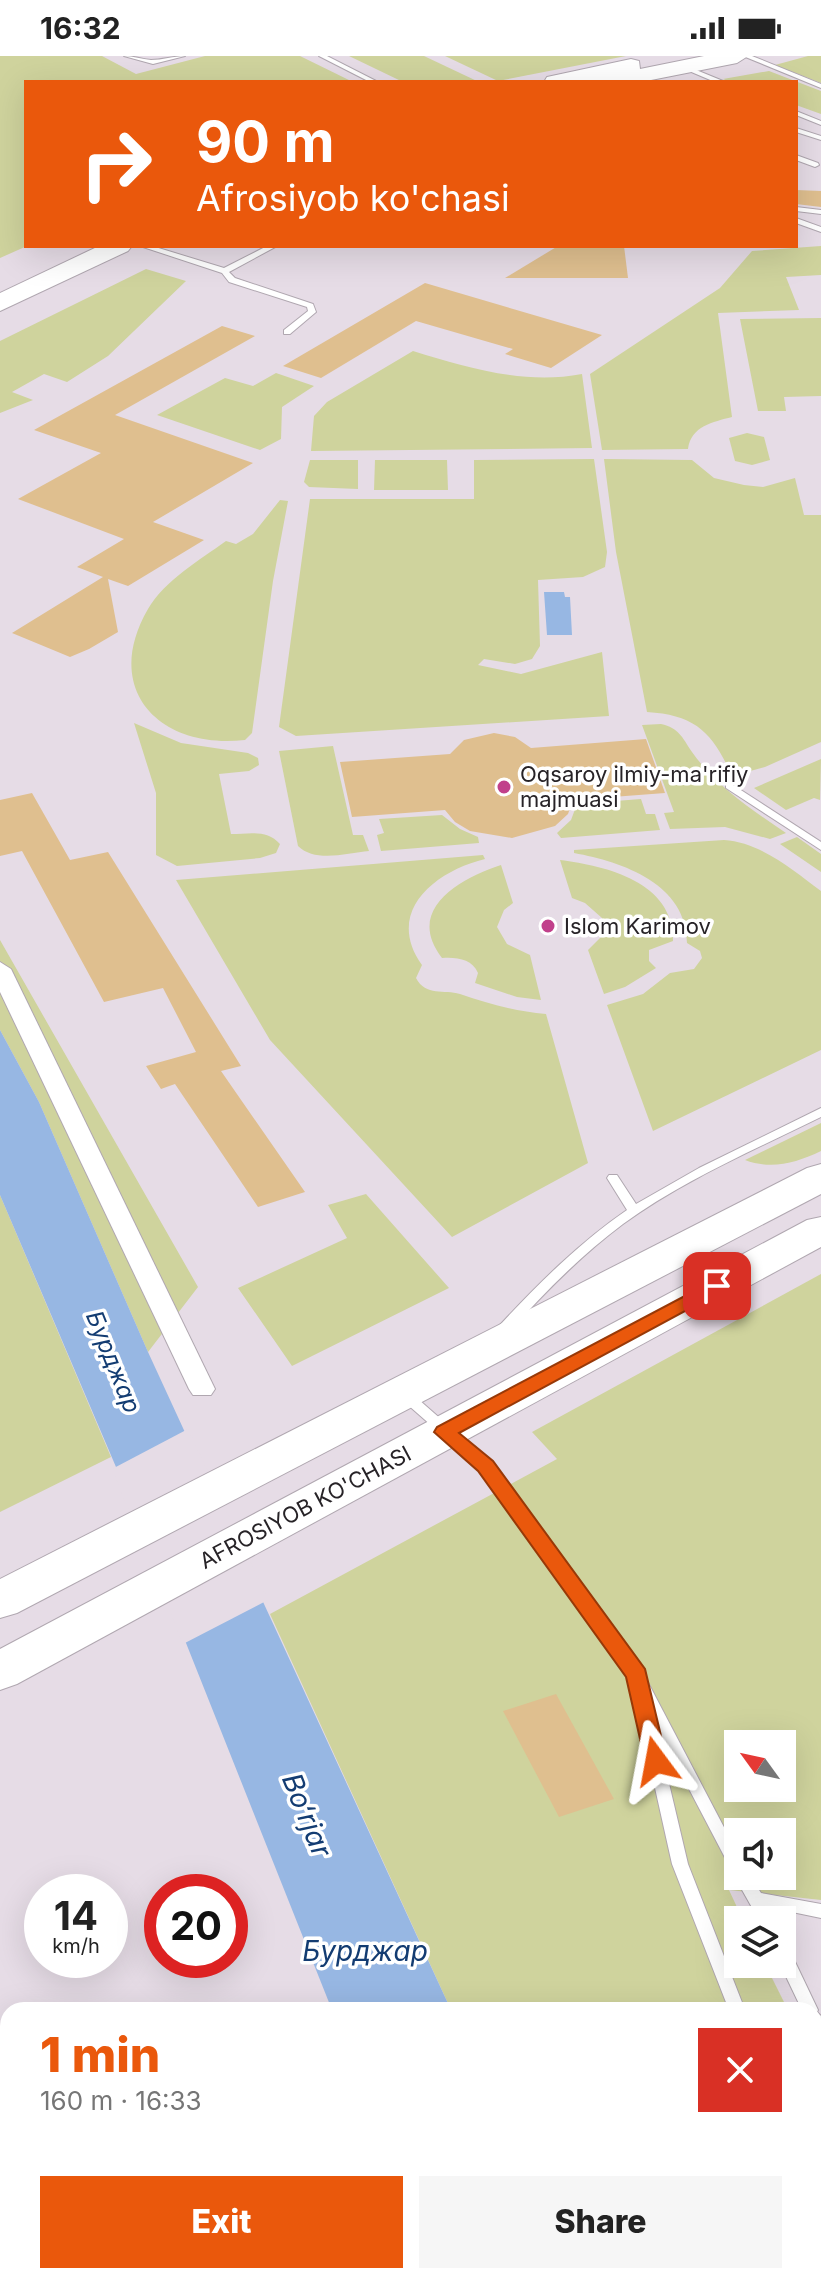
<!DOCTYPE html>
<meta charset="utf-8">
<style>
body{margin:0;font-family:Inter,sans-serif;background:#f6f6f6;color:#222;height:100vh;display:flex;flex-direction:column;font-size:30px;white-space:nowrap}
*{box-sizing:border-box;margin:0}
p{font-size:26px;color:#767676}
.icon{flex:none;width:44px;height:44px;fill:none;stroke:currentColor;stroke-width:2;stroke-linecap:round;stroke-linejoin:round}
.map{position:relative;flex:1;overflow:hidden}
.sheet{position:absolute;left:0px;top:1946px;width:822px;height:282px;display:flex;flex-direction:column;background:#fff;border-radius:24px 24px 0 0;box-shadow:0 8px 32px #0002}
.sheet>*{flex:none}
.guide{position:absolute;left:24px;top:24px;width:774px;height:168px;border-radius:0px;box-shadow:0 8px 32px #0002;background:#ea580c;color:#fff;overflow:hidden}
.needle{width:52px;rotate:303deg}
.tools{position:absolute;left:724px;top:1674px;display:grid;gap:16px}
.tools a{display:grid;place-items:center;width:72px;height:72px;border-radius:0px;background:#fff;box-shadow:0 8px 32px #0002;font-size:40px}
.speed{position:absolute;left:24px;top:1818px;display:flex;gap:16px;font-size:40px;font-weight:700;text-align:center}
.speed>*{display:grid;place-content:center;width:104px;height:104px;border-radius:50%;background:#fff;box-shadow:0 8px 32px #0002;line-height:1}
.speed small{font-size:20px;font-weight:400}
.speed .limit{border:12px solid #d22;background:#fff;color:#111}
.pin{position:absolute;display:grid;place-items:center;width:68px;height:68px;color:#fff;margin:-34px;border-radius:16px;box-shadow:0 4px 12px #0006}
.me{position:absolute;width:88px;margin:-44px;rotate:347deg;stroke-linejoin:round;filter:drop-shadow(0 0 6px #0008)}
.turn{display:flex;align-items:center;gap:28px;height:168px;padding:0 40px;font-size:36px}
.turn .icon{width:104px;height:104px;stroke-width:2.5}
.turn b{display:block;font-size:56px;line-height:68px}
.round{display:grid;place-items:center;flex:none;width:84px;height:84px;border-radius:0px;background:#f6f6f6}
.head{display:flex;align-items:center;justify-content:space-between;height:136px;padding:0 40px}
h1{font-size:48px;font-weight:800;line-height:60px;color:#ea580c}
.primary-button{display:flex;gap:16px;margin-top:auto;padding:16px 40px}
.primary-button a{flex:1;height:92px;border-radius:0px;background:#ea580c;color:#fff;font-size:32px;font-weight:800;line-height:92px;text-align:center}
.primary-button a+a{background:#f6f6f6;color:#222}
.status{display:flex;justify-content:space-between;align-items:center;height:56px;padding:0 40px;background:#fff;direction:ltr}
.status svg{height:22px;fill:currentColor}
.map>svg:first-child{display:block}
.green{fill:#cfd39d;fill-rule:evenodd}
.water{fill:#97b7e3}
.pier{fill:#e6dce6}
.building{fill:#dfbf8f}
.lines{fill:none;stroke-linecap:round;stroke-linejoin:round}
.lane-casing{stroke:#b0a7b0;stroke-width:2}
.street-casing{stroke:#b0a7b0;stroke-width:2}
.primary-casing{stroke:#b0a7b0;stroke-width:2}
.lane{fill:#fff;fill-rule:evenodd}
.street{fill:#fff;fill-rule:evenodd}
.primary{fill:#fff;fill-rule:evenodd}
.route{fill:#ea580c;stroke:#983908;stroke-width:2}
.poi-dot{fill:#c1408b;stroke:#fff;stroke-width:3}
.labels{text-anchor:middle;stroke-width:7;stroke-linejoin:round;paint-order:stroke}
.poi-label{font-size:22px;fill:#272327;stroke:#fff;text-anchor:start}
.street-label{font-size:22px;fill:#272327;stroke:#fff}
.water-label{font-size:24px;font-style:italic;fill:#133c72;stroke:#fff}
.near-water-label{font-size:28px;font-style:italic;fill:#133c72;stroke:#fff}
</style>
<div class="status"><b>16:32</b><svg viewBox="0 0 49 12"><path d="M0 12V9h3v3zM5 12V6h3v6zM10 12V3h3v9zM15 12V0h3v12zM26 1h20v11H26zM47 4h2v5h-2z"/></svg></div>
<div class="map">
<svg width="821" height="2227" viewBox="0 0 821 2227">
<rect width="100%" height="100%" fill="#e6dce6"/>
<!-- green -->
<g class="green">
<polygon points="0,0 102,0 136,18 205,0 300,0 353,26 26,26 27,190 0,202"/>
<polygon points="349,0 424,0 479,26 403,26"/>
<polygon points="445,0 626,0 498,25"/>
<polygon points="808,0 821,0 821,27 775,9"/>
<polygon points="769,15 821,35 821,58 796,49 796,26 731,26 723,23"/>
<path d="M 821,190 L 821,219 L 786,221 L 799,254 L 718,257 L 732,361 C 713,366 691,370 688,393 L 602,394 L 590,318 L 720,232 L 752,195 Z"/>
<polygon points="146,213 186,225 108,300 67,326 44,318 12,336 33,344 0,357 0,285"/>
<polygon points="821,262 821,340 784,341 786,355 758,355 740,263"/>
<path d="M 413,295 C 468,312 525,329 582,318 L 592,392 L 311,395 L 314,360 L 327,346 Z"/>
<polygon points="276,317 314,330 282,351 281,383 260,394 157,359 225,322 253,330"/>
<polygon points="747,377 764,381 770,404 752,409 735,405 729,382"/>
<polygon points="594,403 607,496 605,511 583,521 538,524 540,590 532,603 515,608 484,603 478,609 521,618 602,596 609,660 296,680 279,671 310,443 474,443 474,404"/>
<path d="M 604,403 L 692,404 L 714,422 L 744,429 L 763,431 L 795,422 L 804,459 L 821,459 L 821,686 L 765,711 L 732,720 C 713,677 696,659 647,656 L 616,496 Z"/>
<polygon points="310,404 358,404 358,433 309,431 304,426"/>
<polygon points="375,404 447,404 448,434 374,434"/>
<path d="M 280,444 L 288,445 L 273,525 L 252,677 L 245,684 C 160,694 101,634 148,553 C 165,524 200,504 226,485 L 236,488 L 253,478 Z"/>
<path d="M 134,667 L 181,687 L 248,697 L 258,702 L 259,709 L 249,715 L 219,718 L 231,778 C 249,778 267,773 280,788 L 276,797 L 260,802 L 177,810 L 156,799 L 156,737 Z"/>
<path d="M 661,668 C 679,672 682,681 692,696 C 717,731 751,753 786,777 L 770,783 L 725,771 L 670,773 L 664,757 L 674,756 L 642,669 Z"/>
<path d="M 333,690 L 353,779 L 363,779 L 369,795 C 347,797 315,807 298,790 L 279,695 Z"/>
<polygon points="821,703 820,744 814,742 786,754 754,732"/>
<polygon points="641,743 646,758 655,758 660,774 561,782 557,777 571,764 577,748"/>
<polygon points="442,759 460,773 478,781 479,787 381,795 377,779 384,777 379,763"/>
<polygon points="797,781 821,798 821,816 780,788"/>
<path d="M 724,784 C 760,786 793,814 821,835 L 821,994 L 653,1075 L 607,949 L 643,938 L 670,917 L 694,913 L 702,902 L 700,895 L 687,887 C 687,828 623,806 574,797 L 574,794 Z"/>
<path d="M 483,799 L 485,803 C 435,815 384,856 422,909 L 416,922 C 426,941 444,933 460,938 C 489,948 515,955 546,958 L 588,1107 L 452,1181 L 270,984 L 176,824 Z"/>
<path d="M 560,804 C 607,810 674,826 673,885 L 649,894 L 649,905 L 656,912 L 625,931 L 604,938 L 588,894 L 602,880 L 602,862 L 585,847 L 572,842 Z"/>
<path d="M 501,809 L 513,847 L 504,854 L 497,871 L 507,888 L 530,899 L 541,944 L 517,941 L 475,927 L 478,917 C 472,903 457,901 442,902 C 404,853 461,822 501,809 Z"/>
<polygon points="0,884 198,1231 148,1296 39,1046 0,974"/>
<path d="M 821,1067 L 821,1095 C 796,1107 771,1114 745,1104 Z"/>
<polygon points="366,1138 449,1232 292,1310 238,1232 347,1182 328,1149"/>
<polygon points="0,1139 111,1401 0,1456"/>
<path d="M 821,1218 L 821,1844 L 729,1834 L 743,1864 L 738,1864 L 738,1908 L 765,1908 L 788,1954 L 451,1954 L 270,1558 L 557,1403 L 532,1376 ZM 738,1688 L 782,1688 L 782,1732 L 738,1732 ZM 738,1776 L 782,1776 L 782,1820 L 738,1820 Z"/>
<polygon points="814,2008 821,2022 821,2227 540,2227 538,2220 814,2220"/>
</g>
<!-- water -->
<g class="water">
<polygon points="544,536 564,536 565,541 570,541 572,579 547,579"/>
<polygon points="0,974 39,1046 148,1296 451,1954 332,1954 116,1411 0,1139"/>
<polygon points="426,2220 538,2220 540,2227 428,2227"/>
</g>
<!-- pier -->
<polygon class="pier" points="188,1373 268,1544 183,1588 112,1413"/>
<!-- building -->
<g class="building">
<polygon points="796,134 821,135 821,151 796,148"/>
<polygon points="558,190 624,190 628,222 505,222"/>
<polygon points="425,227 602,279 551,312 505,298 513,293 416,265 321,322 283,310"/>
<polygon points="222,270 255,280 115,359 253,407 153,466 204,484 128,530 108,523 118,576 89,593 70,601 12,577 103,521 77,511 124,483 18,443 101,397 34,374"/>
<polygon points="494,677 515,681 531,692 646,683 665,737 573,744 568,758 555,770 512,782 470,775 455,766 445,754 352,761 340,706 450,698 464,684"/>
<polygon points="32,737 70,804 108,796 241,1010 221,1015 305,1136 258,1151 175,1028 161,1033 146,1010 196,996 163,932 104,946 22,795 0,800 0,744"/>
<polygon points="556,1638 614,1743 559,1761 503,1655"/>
</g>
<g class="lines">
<!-- lane casing -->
<g class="lane-casing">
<g id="lane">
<path d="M 124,0 C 133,0 142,3 151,4 C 162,4 174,0 185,0 L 153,8 Z"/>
<polygon points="319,0 327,0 378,26 370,26"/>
<polygon points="743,0 752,0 821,28 821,32"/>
<polygon points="684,9 723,25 724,26 715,26 682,12 681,11"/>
<polygon points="796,55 821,65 821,69 796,59"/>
<polygon points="796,72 821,80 821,84 796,76"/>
<polygon points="796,99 818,107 819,109 815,111 796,104"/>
<polygon points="796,151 821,154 821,158 796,155"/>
<polygon points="796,162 821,171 821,176 796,167"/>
<polygon points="140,190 152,190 224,212 267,190 277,190 229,216 235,222 313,248 316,256 290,278 284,278 284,274 308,255 307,251 229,226 222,217"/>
<polygon points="730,727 821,786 821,794 726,732 726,728"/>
<path d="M 821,1052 L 821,1061 C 754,1094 683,1124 623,1168 C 580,1200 543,1238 508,1277 L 498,1277 L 497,1274 L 498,1271 C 538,1228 579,1187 627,1154 L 607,1122 L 609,1119 L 617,1119 L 636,1148 L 699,1112 Z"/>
<polygon points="405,1334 410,1336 491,1407 642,1615 738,1798 738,1820 750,1820 761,1837 821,1848 821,1862 768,1851 775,1864 759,1864 737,1825 735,1818 733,1817 655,1668 688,1808 745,1954 729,1954 672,1808 634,1638 637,1634 632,1623 481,1413 400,1342 398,1339 400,1336"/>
<polygon points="782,1889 788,1891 818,1954 817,1956 821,1960 821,1983 814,1978 814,1954 802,1954 780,1908 782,1908"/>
<polygon points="821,1991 821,2005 814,2007 814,1993"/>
<polygon points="814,2112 821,2117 821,2142 814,2137"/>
</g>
</g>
<!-- street casing -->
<g class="street-casing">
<polygon id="street" points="0,906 11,913 215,1333 211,1339 193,1339 189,1333 0,936"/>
</g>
<!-- primary casing -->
<g class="primary-casing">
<g id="primary">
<polygon points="704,0 748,0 737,7 641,26 544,26 547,21 631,3 639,5 640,13"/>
<polygon points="99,190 132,190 128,195 0,255 0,237"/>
<polygon points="821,1108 821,1138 17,1557 0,1562 0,1523 807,1112"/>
<polygon points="821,1161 821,1191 17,1628 0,1634 0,1593 807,1164"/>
</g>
</g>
<!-- lane -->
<use href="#lane" class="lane"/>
<!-- street -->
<use href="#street" class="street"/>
<!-- primary -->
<use href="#primary" class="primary"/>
</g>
<!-- route -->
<polygon class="route" points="717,1223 727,1230 724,1234 459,1377 493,1405 645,1613 667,1705 664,1711 648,1711 645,1705 626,1621 478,1415 434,1376 437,1371"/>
<!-- markers -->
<g class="poi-dot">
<circle cx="504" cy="731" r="8"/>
<circle cx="548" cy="870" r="8"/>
</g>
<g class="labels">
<!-- poi labels -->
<g class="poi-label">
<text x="520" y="726">Oqsaroy ilmiy-ma'rifiy<tspan x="520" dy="25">majmuasi</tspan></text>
<text x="564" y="878">Islom Karimov</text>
</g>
<!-- street labels -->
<g class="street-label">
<text transform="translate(305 1451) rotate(-28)" y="8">AFROSIYOB KO'CHASI</text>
</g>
<!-- water labels -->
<g class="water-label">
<text transform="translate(113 1306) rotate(68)" y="8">Бурджар</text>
</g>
<!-- near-water labels -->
<g class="near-water-label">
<text transform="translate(307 1759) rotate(68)" y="10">Bo‘rjar</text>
<text x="365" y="1905">Бурджар</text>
</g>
</g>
</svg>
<div class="tools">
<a><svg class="needle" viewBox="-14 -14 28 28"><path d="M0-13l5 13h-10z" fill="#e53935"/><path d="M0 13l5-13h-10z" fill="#767676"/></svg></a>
<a><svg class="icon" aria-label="sound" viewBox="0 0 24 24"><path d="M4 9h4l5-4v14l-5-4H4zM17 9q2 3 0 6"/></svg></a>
<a><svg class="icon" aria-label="layers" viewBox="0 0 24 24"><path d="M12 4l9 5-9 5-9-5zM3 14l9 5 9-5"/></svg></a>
</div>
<div class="speed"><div>14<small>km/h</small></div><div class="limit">20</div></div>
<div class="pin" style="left:717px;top:1230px;background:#d93025"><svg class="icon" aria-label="arrive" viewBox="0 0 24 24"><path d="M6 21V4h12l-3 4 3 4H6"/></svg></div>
<svg class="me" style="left:656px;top:1705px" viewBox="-20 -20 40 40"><path d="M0-17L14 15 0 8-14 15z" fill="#ea580c" stroke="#fff" stroke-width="4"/></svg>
<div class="guide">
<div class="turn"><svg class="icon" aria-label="right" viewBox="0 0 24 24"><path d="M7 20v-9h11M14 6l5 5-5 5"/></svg><div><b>90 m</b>Afrosiyob ko'chasi</div></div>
</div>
<section class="sheet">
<div class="head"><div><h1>1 min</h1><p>160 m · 16:33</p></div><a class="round" style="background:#d93025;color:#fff"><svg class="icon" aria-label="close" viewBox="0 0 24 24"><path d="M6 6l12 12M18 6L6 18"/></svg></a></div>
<div class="primary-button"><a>Exit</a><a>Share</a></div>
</section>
</div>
